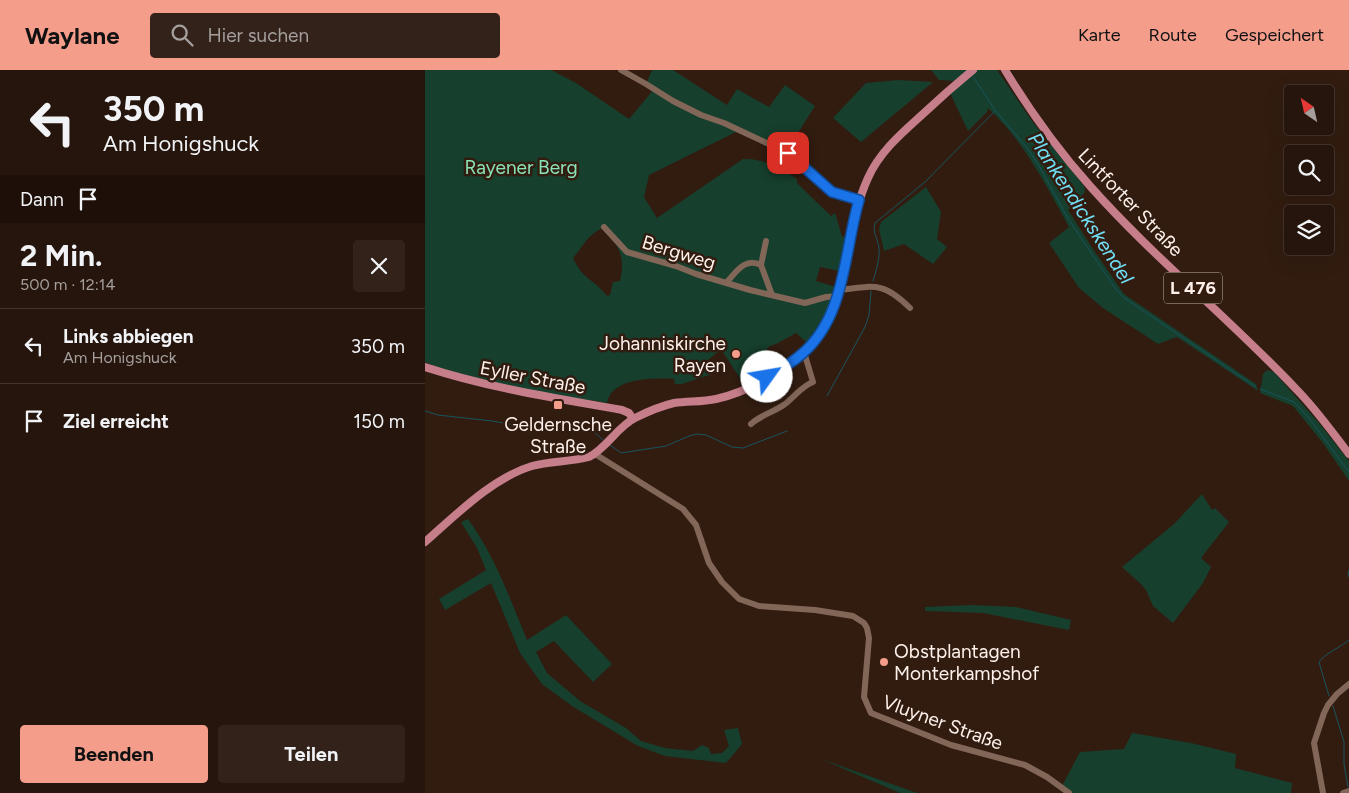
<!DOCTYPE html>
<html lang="de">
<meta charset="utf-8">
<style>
body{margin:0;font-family:Figtree,sans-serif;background:#32221a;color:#f1f3f6;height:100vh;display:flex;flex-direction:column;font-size:19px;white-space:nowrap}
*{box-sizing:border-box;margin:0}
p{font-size:16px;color:#a49f9d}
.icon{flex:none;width:28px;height:28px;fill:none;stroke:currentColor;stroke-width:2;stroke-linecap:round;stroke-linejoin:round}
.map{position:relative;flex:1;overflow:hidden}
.side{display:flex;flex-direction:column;background:#26150c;width:425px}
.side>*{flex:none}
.banner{background:#26150c;color:#f1f3f6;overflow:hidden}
.needle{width:32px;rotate:326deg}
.fabs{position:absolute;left:859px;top:15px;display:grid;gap:10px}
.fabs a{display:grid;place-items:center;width:50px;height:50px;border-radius:5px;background:#26150c;box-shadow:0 5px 20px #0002,0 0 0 1px #42342d;font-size:25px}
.pin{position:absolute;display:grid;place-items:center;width:42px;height:42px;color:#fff;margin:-21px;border-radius:10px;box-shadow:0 2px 8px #0006}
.me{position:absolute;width:55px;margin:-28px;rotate:58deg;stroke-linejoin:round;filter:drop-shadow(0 0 4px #0008)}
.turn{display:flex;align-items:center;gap:18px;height:105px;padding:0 20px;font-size:22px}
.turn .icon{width:65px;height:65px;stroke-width:2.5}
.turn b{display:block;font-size:35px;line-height:42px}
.then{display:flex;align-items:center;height:48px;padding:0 20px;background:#0003;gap:10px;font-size:19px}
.round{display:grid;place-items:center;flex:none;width:52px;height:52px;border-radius:5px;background:#32221a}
.summary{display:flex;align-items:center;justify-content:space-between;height:85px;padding:0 20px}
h1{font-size:30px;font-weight:700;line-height:38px}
.action{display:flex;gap:10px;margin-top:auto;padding:10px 20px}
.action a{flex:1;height:58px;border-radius:5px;background:#f49d8b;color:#111;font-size:20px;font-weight:700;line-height:58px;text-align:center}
.action a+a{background:#32221a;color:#f1f3f6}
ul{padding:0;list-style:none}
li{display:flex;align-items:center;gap:15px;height:75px;padding:0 20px;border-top:1px solid #42342d}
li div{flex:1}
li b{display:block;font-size:19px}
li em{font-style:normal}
header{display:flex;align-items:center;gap:30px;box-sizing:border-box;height:70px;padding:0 25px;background:#f49d8b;color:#111}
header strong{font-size:24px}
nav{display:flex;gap:28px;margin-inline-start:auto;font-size:18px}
.search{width:350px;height:45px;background:#32221a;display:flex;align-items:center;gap:12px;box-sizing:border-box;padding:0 18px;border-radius:5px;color:#a49f9d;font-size:19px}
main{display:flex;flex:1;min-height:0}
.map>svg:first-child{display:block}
.green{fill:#163f2d;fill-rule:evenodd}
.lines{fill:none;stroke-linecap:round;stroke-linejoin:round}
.stream{stroke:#19545f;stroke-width:1}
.minor{stroke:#826759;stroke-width:6}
.major{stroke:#c57e8a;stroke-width:8}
.route-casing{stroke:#114b97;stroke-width:12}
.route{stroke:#1a73e8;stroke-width:9}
.poi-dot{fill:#f49d8b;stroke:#321c10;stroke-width:2}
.labels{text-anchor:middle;stroke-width:5;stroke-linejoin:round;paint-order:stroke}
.shield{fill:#321c10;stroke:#c1b1a9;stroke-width:1}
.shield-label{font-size:18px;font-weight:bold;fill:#fef1eb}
.park-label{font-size:19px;fill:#89e3b8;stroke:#321c10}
.street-label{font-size:19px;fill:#fef1eb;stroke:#321c10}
.poi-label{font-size:19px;fill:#fef1eb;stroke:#321c10;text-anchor:end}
.water-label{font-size:20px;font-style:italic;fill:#70e0f7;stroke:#321c10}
</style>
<header>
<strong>Waylane</strong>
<div class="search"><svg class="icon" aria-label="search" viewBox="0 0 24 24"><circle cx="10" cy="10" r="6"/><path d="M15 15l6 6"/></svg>Hier suchen</div>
<nav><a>Karte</a><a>Route</a><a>Gespeichert</a></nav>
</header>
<main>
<section class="side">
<div class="banner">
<div class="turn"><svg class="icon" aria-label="left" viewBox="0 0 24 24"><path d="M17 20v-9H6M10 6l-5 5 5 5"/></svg><div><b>350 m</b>Am Honigshuck</div></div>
<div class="then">Dann<svg class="icon" aria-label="arrive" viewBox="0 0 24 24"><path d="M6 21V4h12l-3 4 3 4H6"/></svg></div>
</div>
<div class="summary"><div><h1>2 Min.</h1><p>500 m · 12:14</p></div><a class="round"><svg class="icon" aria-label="close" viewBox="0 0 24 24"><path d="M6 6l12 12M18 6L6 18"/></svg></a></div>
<ul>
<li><svg class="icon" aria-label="left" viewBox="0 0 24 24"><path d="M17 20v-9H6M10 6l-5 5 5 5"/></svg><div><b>Links abbiegen</b><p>Am Honigshuck</p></div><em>350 m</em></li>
<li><svg class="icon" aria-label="arrive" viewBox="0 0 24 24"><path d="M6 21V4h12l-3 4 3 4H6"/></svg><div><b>Ziel erreicht</b></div><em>150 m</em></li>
</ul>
<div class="action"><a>Beenden</a><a>Teilen</a></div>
</section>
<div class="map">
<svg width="924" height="723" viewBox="0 0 924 723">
<rect width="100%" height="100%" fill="#321c10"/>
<!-- green -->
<g class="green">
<path d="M 0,0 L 126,0 L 151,13 L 204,49 L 229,19 L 221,14 L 227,0 L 248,0 L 302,35 L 312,19 L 344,37 L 360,15 L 390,36 L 362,80 L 315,60 L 224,105 L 219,127 L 232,148 L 318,89 C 338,88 356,98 372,109 L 372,113 L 406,146 L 410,143 L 417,166 L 422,168 L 415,201 L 395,197 L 391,211 L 411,217 L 401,247 L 382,273 L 371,263 L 353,273 L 343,277 L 341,281 L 346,293 L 343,295 L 346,300 L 320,316 L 296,279 L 282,291 L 287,304 L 257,314 L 250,314 L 249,309 C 229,308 187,307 182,333 L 165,330 L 153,330 L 46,312 L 0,292 ZM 179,157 C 193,176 201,186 195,211 L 188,212 L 185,225 L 182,226 C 169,209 158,210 148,188 C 161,173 160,167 179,157 Z"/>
<path d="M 506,0 L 572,0 L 607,51 L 659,116 L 660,122 L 643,140 L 666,176 L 699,224 L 831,314 L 833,321 L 752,267 L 733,274 L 678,238 L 654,218 L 624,173 L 644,157 C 621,115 599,71 563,38 L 562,42 L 543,61 L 525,23 L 531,11 L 514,10 Z"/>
<polygon points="473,10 508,12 436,72 408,48 441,13"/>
<polygon points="501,117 516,142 512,169 522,177 508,194 479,174 459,181 454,159 456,152"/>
<polygon points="842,300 849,302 894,353 924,391 924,411 898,373 868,336 835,323 838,304"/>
<polygon points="777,424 787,440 790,438 804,452 776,488 786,497 778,513 748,553 728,536 721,520 716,514 697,497 749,454"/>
<path d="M 43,449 C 70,486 85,529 102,570 L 141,545 L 187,594 L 168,612 L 129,571 L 111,582 L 122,603 L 155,631 L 201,658 L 216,671 L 240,678 L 268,681 L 277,675 L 284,678 L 286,684 L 297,683 L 304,676 L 299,660 L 313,658 L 317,674 L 301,693 L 240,686 L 213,676 L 147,636 L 117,614 L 95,583 L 66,513 L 20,540 L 14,529 L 61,500 L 52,478 L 36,452 Z"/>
<polygon points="547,535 591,537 646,550 644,560 558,543 500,541 500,537"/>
<polygon points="707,663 766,673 811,684 810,698 867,713 866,723 647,723 637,716 655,682 699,679"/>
<polygon points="396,689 492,723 475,723"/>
</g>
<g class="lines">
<!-- stream -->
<g class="stream">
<polyline points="549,8 570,40 603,79 614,96 644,150 690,218 698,227 831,317"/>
<path d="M 448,211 C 451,201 455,189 454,178 C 453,169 447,162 450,153 L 500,112 L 570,41"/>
<polyline points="835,319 869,332 884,348 924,402"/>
<polyline points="402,326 440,257 444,245 446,221"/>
<polyline points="0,341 13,345 67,351 106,358 169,362 178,370"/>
<polyline points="185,375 196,383 241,376 264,366 272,364 281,365 307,377 318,378 362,361"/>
<polyline points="924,500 923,504 924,507"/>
<path d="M 904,626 L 894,592 C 899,584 916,577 924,570"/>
<polyline points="908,636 919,672 919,694 923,717"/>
</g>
<!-- minor -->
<g class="minor">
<polyline points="196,0 221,14 248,31 276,45 299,53 363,83 407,122 434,130"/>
<polyline points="179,157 202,182 251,196 271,204 325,220 380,233 401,227 413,226"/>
<polyline points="336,195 341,171"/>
<path d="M 302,212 C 311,202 320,187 336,195 L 347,225"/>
<path d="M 414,220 C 449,216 458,211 485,238"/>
<path d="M 326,354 C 336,345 349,342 360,334 C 369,327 377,316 388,312 L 379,282"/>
<polyline points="170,384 258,439 271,455 284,493 297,512 314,529 334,536 390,540 428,546 439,553 442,558 444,568 439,627 446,643 526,675 600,695 622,707 644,723"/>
<polyline points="898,723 889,673 899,643 903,635 912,624 924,614"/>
<polyline points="918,723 924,721"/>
</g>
<!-- major -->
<g class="major">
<path d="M 580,0 C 605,41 633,80 665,116 C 729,188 805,249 871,319 C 891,339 907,362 924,384"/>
<path d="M 0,297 C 64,318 131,328 197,340 L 204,343 L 208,349"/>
<path d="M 0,472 C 31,445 67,408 107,396 C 125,391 145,392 164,387 C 182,378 192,357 210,348 C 222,342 236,336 249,333 C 263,331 277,332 291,329 C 319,323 360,302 380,281 C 425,233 417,165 443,108 C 455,81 478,62 499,43 C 515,28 531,14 548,0"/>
</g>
</g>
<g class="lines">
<!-- route casing -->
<g class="route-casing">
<path id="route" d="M 342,307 C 355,300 367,293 378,283 C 421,245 419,181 434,130 L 407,122 L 363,83"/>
</g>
<!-- route -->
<use href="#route" class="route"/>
</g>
<!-- markers -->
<g class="poi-dot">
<circle cx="311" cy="284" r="5"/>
<rect x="128" y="330" width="10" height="10" rx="2.5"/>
<circle cx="459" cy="592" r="5"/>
</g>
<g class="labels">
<!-- shield labels -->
<rect class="shield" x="739" y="202.5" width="58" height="31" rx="4"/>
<g class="shield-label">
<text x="768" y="224">L 476</text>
</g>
<!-- park labels -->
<g class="park-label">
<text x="96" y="104">Rayener Berg</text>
</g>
<!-- street labels -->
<g class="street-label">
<text transform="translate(706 132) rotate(46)" y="7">Lintforter Straße</text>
<text transform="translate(254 182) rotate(17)" y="7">Bergweg</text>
<text transform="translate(108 307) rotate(11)" y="7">Eyller Straße</text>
<text transform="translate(518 652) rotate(20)" y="7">Vluyner Straße</text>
</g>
<!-- poi labels -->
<g class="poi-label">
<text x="301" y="280">Johanniskirche<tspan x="301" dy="22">Rayen</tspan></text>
<text x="133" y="361" text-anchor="middle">Geldernsche<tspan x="133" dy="22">Straße</tspan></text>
<text x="469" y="588" text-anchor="start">Obstplantagen<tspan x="469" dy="22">Monterkampshof</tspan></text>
</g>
<!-- water labels -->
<g class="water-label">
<text transform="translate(656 138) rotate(57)" y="7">Plankendickskendel</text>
</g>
</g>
</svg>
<div class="fabs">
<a><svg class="needle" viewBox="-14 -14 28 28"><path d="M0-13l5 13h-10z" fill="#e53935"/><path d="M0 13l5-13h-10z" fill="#a49f9d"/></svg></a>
<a><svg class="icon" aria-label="search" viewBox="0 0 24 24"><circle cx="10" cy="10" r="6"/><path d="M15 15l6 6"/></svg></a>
<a><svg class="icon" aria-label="layers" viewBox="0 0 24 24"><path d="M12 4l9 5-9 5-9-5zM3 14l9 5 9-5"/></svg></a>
</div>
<div class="pin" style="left:363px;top:83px;background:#d93025"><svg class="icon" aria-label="arrive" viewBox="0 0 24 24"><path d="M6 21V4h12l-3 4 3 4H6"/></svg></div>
<svg class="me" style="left:342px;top:307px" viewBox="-20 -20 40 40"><circle r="19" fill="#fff"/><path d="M0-13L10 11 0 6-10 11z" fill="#1a73e8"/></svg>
</div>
</main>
